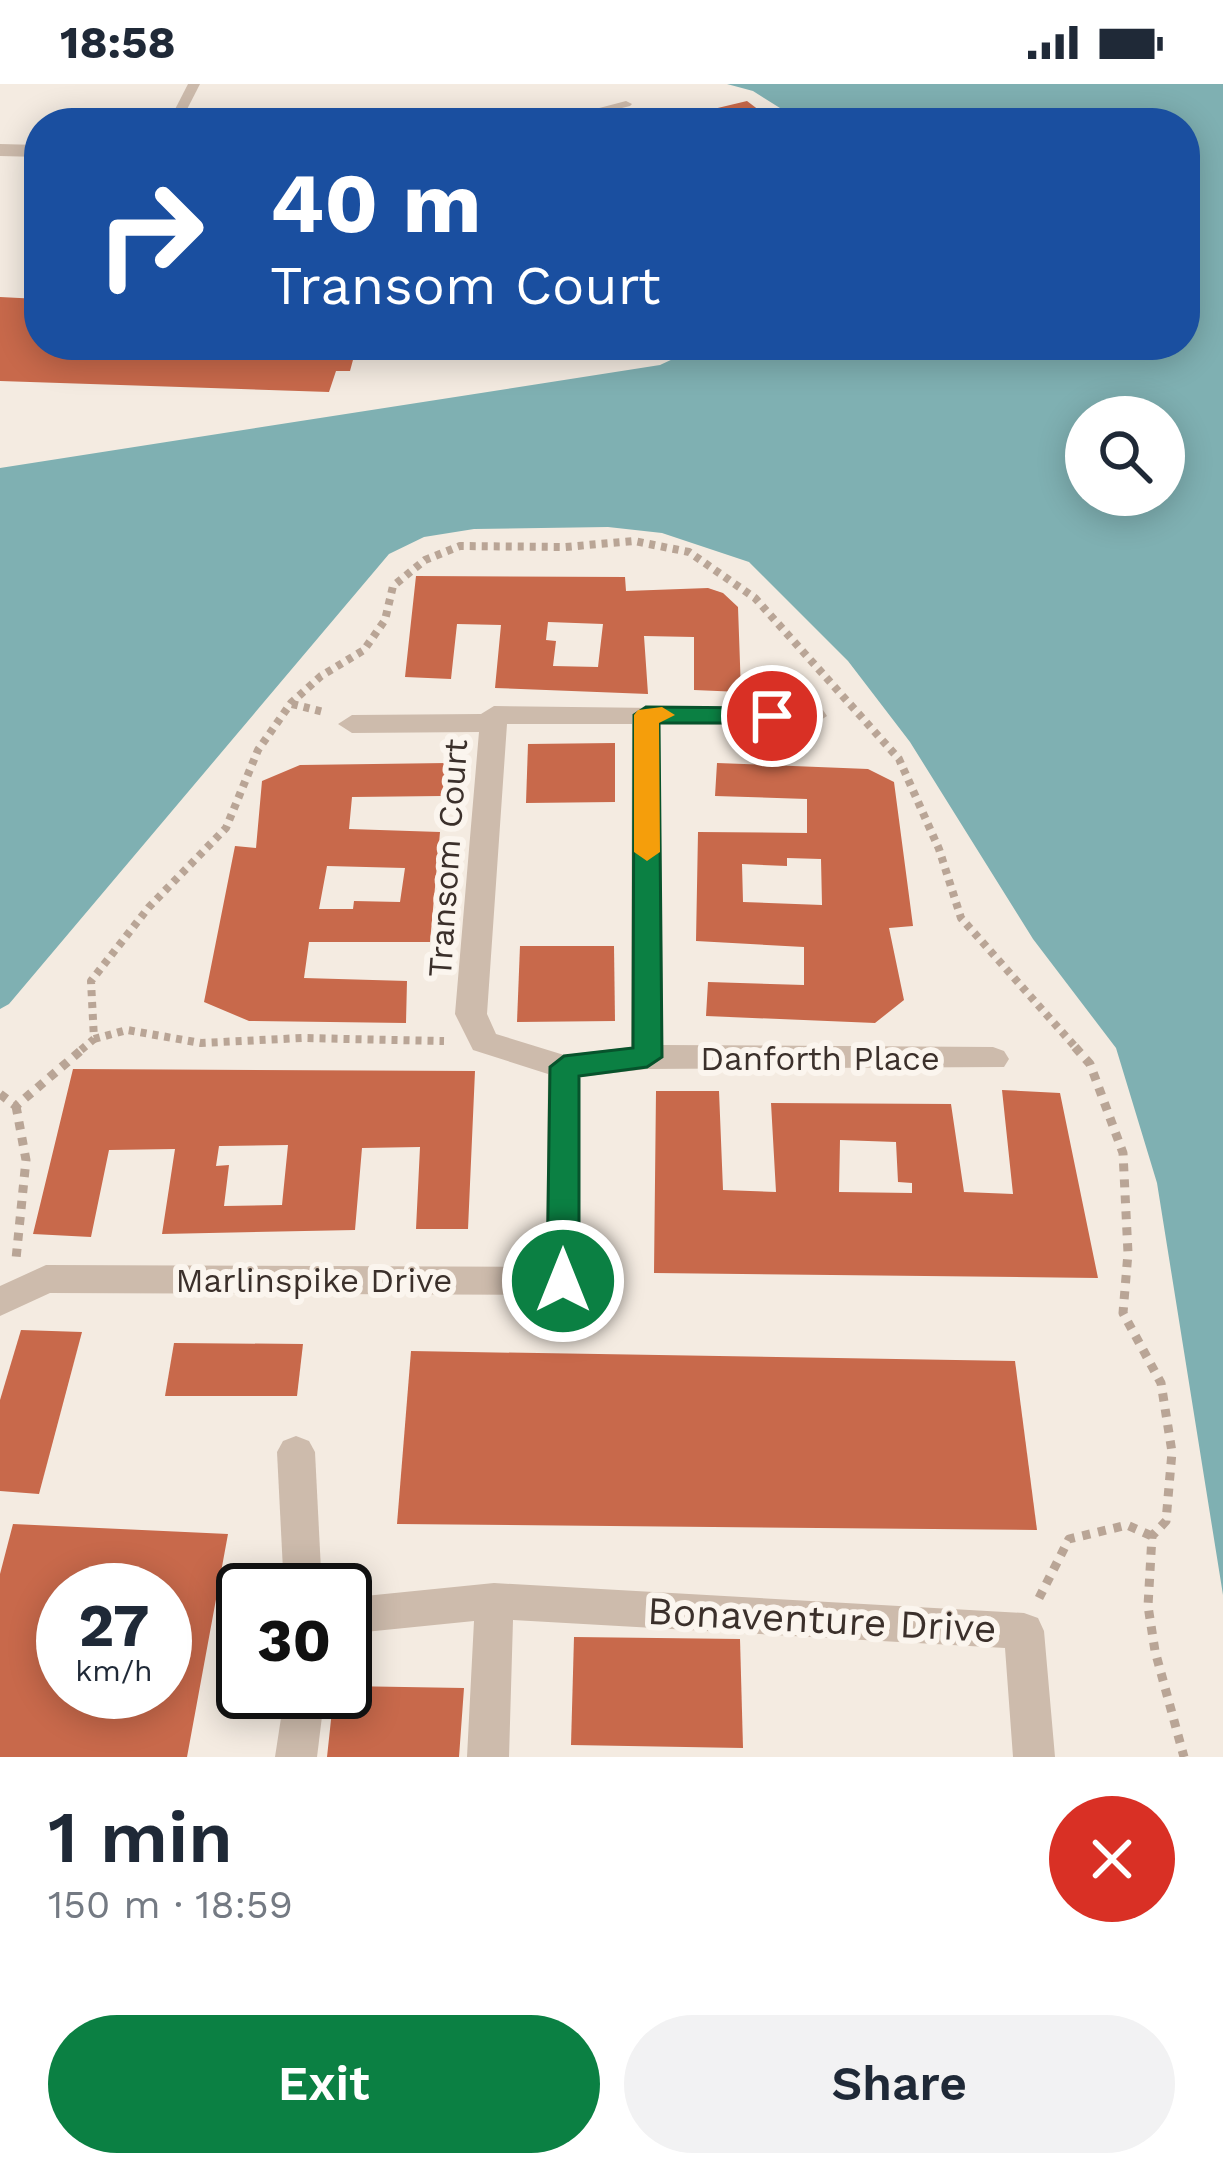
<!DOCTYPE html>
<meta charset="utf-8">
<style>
body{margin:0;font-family:"Work Sans",sans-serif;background:#f2f2f3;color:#1f2937;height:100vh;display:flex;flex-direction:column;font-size:45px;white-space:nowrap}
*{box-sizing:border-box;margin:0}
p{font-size:39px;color:#747a83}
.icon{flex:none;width:66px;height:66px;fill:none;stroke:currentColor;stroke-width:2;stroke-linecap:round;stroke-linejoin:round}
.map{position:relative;height:1673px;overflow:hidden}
.details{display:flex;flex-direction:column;background:#fff;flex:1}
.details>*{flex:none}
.guide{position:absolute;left:24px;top:24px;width:1176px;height:252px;border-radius:48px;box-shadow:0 6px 30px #0003;background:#1a4fa0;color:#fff;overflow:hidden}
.controls{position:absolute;left:1065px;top:312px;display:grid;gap:24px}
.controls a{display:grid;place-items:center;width:120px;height:120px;border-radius:50%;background:#fff;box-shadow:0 6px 30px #0003;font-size:60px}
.speed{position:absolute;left:36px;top:1479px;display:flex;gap:24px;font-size:60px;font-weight:700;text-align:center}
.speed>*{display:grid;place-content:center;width:156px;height:156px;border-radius:50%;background:#fff;box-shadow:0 6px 30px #0003;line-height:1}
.speed small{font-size:30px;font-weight:400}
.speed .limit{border:6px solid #111;border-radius:18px;background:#fff;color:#111}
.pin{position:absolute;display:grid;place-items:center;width:102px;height:102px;color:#fff;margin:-51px;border:6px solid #fff;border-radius:50%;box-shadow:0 3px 12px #0007}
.me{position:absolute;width:132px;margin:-66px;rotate:0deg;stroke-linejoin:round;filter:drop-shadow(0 0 9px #0008)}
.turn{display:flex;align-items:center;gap:42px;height:252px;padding:0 48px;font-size:54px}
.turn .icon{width:156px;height:156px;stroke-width:2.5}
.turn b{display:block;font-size:84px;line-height:102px}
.round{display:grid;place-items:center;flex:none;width:126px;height:126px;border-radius:63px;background:#f2f2f3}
.overview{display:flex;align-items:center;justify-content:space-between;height:204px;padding:0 48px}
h1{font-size:72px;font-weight:600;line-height:90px}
.button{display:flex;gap:24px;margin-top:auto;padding:24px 48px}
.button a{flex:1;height:138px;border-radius:72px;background:#0b8043;color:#fff;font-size:48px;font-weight:600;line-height:138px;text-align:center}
.button a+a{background:#f2f2f3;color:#1f2937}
.status{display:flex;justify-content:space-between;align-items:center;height:84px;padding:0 60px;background:#fff;direction:ltr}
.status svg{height:33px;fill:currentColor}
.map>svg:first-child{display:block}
.water{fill:#7fb0b2;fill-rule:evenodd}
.building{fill:#c8694b;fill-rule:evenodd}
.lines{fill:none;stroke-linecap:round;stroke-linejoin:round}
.path-far1{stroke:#b9a596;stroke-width:8;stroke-dasharray:6 6;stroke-linecap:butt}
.path{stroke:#b9a596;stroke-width:9;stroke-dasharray:8 8;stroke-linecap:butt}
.lane{fill:#cdbbac;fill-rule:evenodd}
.street{fill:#cdbbac;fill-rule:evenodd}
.route{fill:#0b8043;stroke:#07532c;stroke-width:3}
.slow{fill:#f59e0b}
.labels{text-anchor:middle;stroke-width:12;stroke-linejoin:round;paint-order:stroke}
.street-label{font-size:33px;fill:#3b302b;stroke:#fbf5ee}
.near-street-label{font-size:39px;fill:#3b302b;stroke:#fbf5ee}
</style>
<div class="status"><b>18:58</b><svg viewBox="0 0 49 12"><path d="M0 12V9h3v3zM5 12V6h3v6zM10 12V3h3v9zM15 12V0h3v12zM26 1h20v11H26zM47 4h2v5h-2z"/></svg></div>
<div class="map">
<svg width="1223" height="1673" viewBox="0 0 1223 1673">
<rect width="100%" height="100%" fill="#f4ebe1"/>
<!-- water -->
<path class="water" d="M 727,0 L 1223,0 L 1223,1511 L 1157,1099 L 1116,964 L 1033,855 L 910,658 L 848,577 L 749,478 L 662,449 L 608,443 L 474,445 L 424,453 L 389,470 L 9,920 L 0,925 L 0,384 L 660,281 L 703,261 L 1185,261 L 1185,39 L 804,39 L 753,7 ZM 1086,333 L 1164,333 L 1164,411 L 1086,411 Z"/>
<!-- building -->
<g class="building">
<polygon points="747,17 776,39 663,39 663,37"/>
<polygon points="0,213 39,215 39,261 357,261 350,287 336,287 329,308 0,297"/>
<path d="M 416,492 L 625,493 L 626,507 L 708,504 L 723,509 L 738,523 L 741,608 L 694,606 L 694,553 L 644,552 L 648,610 L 495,604 L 501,541 L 457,540 L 451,595 L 405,593 ZM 548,538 L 603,540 L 598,583 L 553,582 L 556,557 L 546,556 Z"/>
<polygon points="615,659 615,718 526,719 528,660"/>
<path d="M 447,679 L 442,712 L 352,713 L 349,745 L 440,748 L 430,858 L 309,858 L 304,894 L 407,897 L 406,939 L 249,937 L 204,918 L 235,762 L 256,764 L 262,697 L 300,681 ZM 327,782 L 405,784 L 400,818 L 354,817 L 353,825 L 319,825 Z"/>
<path d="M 717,679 L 868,685 L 894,698 L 913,842 L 889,844 L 904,916 L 875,939 L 706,932 L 708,898 L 804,901 L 804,863 L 696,857 L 698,748 L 807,749 L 807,715 L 715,712 ZM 787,774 L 821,775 L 822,821 L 743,818 L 742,780 L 787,782 Z"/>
<polygon points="520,862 614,862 615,937 517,938"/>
<path d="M 73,985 L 475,987 L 468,1145 L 416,1145 L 420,1063 L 362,1064 L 355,1146 L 162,1150 L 175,1065 L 109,1066 L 91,1153 L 33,1150 ZM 288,1061 L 282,1121 L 224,1122 L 229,1081 L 216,1082 L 219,1062 Z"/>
<path d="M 1002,1006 L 1060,1009 L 1098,1194 L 654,1189 L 656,1007 L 719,1007 L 723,1106 L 776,1108 L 771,1019 L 951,1020 L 964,1108 L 1013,1110 ZM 840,1056 L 896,1058 L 898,1098 L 912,1099 L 912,1109 L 839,1108 Z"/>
<polygon points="21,1246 82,1248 39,1410 0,1407 0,1316"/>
<polygon points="174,1259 303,1260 297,1312 165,1312"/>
<polygon points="411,1267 1015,1277 1037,1446 397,1440"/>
<path d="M 13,1440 L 228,1450 L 187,1673 L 0,1673 L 0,1490 ZM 63,1506 L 165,1506 L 165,1608 L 63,1608 Z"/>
<polygon points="574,1553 740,1555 743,1664 571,1661"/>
<polygon points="345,1602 464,1604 459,1673 327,1673 334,1608 345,1608"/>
</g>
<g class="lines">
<!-- path-far1 -->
<g class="path-far1">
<polyline points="292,620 324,628"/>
<polyline points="94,955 127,946 201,959 302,954 444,957"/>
<polyline points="81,966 94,955 91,897 149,823 226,744 258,666 291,619 321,592 364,566 385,536 393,502 425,476 460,462 565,463 634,457 689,468 755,514 899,675 939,765 961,834 1078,966"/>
</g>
<!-- path -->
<g class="path">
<polyline points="1075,963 1090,980 1123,1069 1128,1169 1123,1229 1161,1299 1172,1368 1166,1437 1152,1452 1148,1522 1155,1567 1184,1673"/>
<polyline points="0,1010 16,1022 85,963"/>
<polyline points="16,1022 26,1076 16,1175"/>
<polyline points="1039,1514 1069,1455 1127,1441 1152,1452"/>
</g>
<!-- lane -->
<g class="lane">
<polygon points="188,0 200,0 180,39 168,39"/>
<polygon points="626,17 632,20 630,22 562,39 542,39"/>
</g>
<!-- street -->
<g class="street">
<polygon points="0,60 39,61 39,73 0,72"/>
<path d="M 494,622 L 823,626 L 827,632 L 813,641 L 660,640 L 663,961 L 993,963 L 1004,967 L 1009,975 L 1004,983 L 647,985 L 580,993 L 580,1197 L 575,1207 L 563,1211 L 50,1209 L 0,1232 L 0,1202 L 46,1181 L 546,1183 L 548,990 L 473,966 L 455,930 L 479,648 L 352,649 L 338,640 L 352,631 L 481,630 ZM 507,640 L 632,640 L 631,963 L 564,971 L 496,950 L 487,930 Z"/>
<polygon points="296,1352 309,1357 315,1368 322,1506 284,1506 277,1368 283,1357"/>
<polygon points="494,1499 1024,1529 1038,1534 1044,1547 1055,1673 1013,1673 1005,1564 513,1536 509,1673 467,1673 474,1537 345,1550 345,1514"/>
<polygon points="285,1608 325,1608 317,1673 275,1673"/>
</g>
</g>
<!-- route -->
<polygon class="route" points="646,623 772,624 784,632 772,639 659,639 662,973 647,983 579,992 579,1197 574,1206 563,1210 552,1206 547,1197 550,983 564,972 633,964 634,631"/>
<!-- slow -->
<polygon class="slow" points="662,623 675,631 659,639 660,768 647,777 634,768 634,631 638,626"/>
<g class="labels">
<!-- street labels -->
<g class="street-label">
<text transform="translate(447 774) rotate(-86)" y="12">Transom Court</text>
<text x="820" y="986">Danforth Place</text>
<text x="314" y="1208">Marlinspike Drive</text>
</g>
<!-- near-street labels -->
<g class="near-street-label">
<text transform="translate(822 1535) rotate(3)" y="14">Bonaventure Drive</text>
</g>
</g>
</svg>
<div class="controls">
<a><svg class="icon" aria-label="search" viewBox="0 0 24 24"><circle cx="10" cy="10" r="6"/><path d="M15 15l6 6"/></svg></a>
</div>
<div class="speed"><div>27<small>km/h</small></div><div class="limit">30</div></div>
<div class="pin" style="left:772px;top:632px;background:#d93025"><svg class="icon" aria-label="arrive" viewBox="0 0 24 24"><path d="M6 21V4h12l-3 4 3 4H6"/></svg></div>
<svg class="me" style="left:563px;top:1197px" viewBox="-20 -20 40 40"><circle r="17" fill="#0b8043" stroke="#fff" stroke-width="3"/><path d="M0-11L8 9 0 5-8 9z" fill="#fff"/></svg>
<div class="guide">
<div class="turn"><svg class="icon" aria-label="right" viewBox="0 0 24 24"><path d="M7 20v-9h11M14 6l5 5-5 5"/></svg><div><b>40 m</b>Transom Court</div></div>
</div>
</div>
<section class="details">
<div class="overview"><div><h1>1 min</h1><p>150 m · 18:59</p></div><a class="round" style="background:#d93025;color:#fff"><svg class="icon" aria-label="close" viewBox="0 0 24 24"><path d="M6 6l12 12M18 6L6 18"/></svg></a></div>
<div class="button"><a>Exit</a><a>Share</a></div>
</section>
